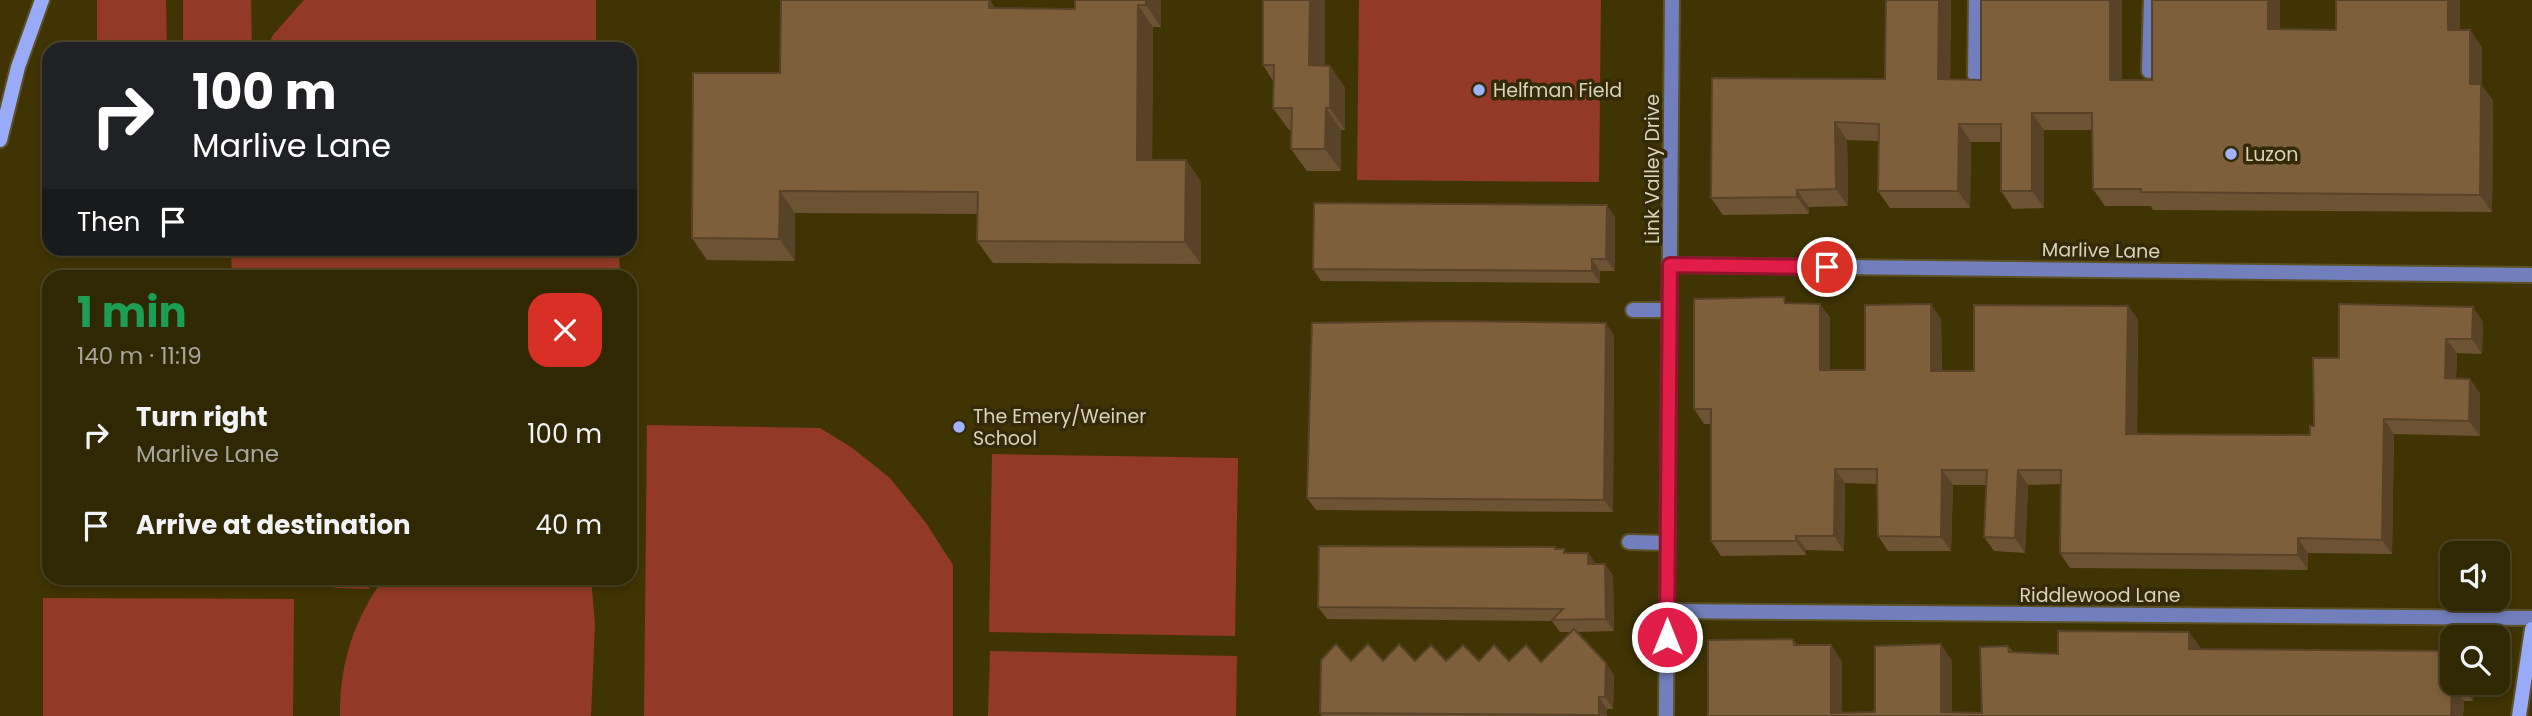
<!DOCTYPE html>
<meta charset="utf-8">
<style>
body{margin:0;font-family:Poppins,sans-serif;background:#3c3312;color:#f1f3f6;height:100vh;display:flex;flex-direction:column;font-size:26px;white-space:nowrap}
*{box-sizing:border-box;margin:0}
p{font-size:23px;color:#a8a59a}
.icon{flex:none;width:38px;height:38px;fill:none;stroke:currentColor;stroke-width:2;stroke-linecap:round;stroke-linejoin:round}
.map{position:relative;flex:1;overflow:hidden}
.details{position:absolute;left:42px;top:270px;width:595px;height:315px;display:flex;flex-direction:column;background:#302703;border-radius:21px;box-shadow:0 4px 10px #0003,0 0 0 2px #4b4425}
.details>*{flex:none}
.top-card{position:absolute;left:42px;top:42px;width:595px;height:214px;border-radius:21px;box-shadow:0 4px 10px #0003,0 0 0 2px #4b4425;background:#202124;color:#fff;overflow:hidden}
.fabs{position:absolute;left:2440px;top:541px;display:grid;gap:14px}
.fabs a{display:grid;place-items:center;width:70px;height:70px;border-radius:14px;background:#302703;box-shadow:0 4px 10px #0003,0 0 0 2px #4b4425;font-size:35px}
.pin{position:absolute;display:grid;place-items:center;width:60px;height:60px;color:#fff;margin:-30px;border:4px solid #fff;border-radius:50%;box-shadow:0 2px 7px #0007}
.me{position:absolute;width:77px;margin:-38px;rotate:0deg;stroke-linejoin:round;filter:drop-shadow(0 0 5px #0008)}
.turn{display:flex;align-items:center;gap:24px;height:147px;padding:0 35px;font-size:32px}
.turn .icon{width:91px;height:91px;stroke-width:2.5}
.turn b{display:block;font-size:49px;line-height:60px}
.then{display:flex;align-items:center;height:66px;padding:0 35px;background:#0003;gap:14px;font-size:26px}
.round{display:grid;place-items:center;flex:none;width:74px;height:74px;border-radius:21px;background:#3c3312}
.overview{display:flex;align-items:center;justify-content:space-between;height:119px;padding:0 35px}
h1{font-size:42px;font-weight:700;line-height:52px;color:#1e9e55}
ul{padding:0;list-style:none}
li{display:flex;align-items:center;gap:21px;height:91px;padding:0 35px}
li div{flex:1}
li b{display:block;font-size:26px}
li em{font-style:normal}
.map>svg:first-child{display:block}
.green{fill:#923a27}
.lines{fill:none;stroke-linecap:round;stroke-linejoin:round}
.minor-casing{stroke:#5c5025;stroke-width:18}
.secondary-casing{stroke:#5c5025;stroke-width:18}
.minor{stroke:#717fbc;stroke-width:14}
.secondary{stroke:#98aaf8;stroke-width:14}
.wall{fill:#6c5333}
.shaded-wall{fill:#584329}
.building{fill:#7d603b;stroke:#584329;stroke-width:2}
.route-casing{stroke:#92132f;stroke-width:18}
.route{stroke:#e11d48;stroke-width:12}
.poi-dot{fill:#a1b3fd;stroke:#342a08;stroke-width:2.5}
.labels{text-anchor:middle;stroke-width:7;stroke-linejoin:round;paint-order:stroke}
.poi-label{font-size:19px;fill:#d9d2bb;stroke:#342a08;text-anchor:start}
.street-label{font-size:19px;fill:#d9d2bb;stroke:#342a08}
</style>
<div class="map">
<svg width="2532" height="716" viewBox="0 0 2532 716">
<rect width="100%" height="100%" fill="#403404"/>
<!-- green -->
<g class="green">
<polygon points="97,0 166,0 167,49 97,49"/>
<polygon points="183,0 251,0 252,49 183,49"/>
<polygon points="304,0 596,0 596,49 266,49 273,35"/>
<polygon points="1359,0 1601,0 1599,182 1357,180"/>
<polygon points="231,249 619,249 620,276 232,276"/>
<polygon points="647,425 820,428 851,447 890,478 926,523 953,565 953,716 644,716"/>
<polygon points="992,454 1238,458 1235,636 989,632"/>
<polygon points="293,578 371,578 369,589 337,588"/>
<path d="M 384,578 L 591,578 L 595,625 L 591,716 L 340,716 C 339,665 354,619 384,578 Z"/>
<polygon points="43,598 294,599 293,716 43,716"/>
<polygon points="990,651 1237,656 1236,716 988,716"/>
</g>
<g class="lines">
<!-- minor casing -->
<g class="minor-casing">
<g id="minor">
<polyline points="2149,71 2151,0"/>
<polyline points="1975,75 1976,0"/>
<polyline points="1670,265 2532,275"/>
<polyline points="1633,310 1670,310"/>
<polyline points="1629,542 1668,543"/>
<polyline points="1667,611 2532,618"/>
<polyline points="1666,716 1672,0"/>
</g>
</g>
<!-- secondary casing -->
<g class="secondary-casing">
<g id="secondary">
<polyline points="0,140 18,67 42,0"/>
<polyline points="2519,716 2532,629"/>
</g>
</g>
<!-- minor -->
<use href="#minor" class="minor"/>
<!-- secondary -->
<use href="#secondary" class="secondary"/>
</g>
<!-- wall -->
<g class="wall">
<polygon points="781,0 990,0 995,8 1075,9 1075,0 1161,0 1161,27 1153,27 1152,160 1186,160 1201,182 1201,264 993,263 977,241 977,214 795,213 795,261 707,260 692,238 780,73"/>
<polygon points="1263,0 1325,0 1325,66 1330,66 1345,88 1345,130 1341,130 1341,171 1307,171 1291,149 1291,130 1289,130 1273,108 1273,81 1263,65"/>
<polygon points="1886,0 1951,0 1950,79 1981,80 1981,0 2122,0 2122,80 2152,80 2280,0 2280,29 2336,30 2336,0 2460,0 2460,30 2482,47 2482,86 2493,101 2492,212 2153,210 2151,206 2105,206 2093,189 2093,130 2044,130 2044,208 2013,209 2001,191 2001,142 1971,142 1970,208 1890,208 1878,191 1879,141 1847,140 1848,206 1809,207 1809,214 1723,215 1711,198 1885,79"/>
<polygon points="1615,217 1615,271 1600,271 1600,283 1321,281 1313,269"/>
<polygon points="1789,303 1820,304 1830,318 1830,370 1865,370 1941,319 1942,371 1974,371 2128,306 2138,320 2137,434 2310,435 2339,358 2483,322 2482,354 2457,353 2456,378 2480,393 2480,436 2394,434 2392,554 2308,553 2308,570 2070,568 2060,553 2061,484 2028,485 2025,553 1994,551 1984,537 1986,485 1953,485 1951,551 1888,551 1878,536 1877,484 1845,483 1844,551 1806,550 1806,555 1721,556 1711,541 1711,424 1704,424 1694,409"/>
<polygon points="1614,335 1613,512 1316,510 1307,498"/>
<polygon points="1555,547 1556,549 1567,553 1588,553 1596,564 1605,564 1613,576 1614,631 1576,632 1606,663 1614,675 1613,709 1607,709 1607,716 1322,716 1320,713 1351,661 1541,662 1571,632 1560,632 1552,621 1327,619 1318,607"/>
<polygon points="1793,639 1797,645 1831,645 1842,662 1842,713 1875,712 1952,661 1952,712 1982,713 2008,646 2013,652 2058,654 2201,648 2201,649 2452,682 2473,682 2473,701 2464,701 2463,716 1708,716"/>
</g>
<!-- shaded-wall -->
<g class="shaded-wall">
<polygon points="989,0 990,0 1004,20 989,8"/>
<polygon points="1146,0 1161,0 1161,27 1146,5"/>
<polygon points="1310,0 1325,0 1325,87 1309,65"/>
<polygon points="1939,0 1951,0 1950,96 1938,79"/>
<polygon points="2110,0 2122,0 2122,97 2110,80"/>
<polygon points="2268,0 2280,0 2280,47 2268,29"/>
<polygon points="2448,0 2460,0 2460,47 2448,30"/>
<polygon points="1138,5 1153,27 1152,182 1137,160"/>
<polygon points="2470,30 2482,47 2482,86 2493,101 2492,212 2480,195 2470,84"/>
<polygon points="1330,66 1345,88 1345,130 1330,108"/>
<polygon points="1326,108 1341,130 1341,171 1325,149"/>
<polygon points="2032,113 2044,130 2044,208 2032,191"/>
<polygon points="1835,122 1847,140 1848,206 1836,189"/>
<polygon points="1959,124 1971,142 1970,208 1958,191"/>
<polygon points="1186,160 1201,182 1201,264 1185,242"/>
<polygon points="1797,190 1809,207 1809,214 1797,197"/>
<polygon points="780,191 795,213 795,261 779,239"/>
<polygon points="1607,205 1615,217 1615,271 1606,259"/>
<polygon points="1592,259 1600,271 1600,283 1592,271"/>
<polygon points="1820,304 1830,318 1830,385 1820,370"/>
<polygon points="1931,304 1941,319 1942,386 1931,371"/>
<polygon points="2128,306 2138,320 2137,449 2126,434"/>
<polygon points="2473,307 2483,322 2482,354 2472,339"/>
<polygon points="1606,323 1614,335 1613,512 1604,500"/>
<polygon points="2446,339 2457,353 2455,393 2445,378"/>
<polygon points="2470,379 2480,393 2480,436 2469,421"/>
<polygon points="2384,419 2394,434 2392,554 2382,540"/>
<polygon points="1835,469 1845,483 1844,551 1834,536"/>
<polygon points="1942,470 1953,485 1951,551 1941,537"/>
<polygon points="2018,470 2028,485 2025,553 2015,538"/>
<polygon points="1796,536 1806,550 1806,555 1796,541"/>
<polygon points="2298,538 2308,553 2308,570 2298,555"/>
<polygon points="1588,553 1597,565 1588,564"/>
<polygon points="1605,564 1613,576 1614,631 1606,619"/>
<polygon points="2189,632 2201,648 2200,665 2189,649"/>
<polygon points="1941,644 1952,661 1952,716 1941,712"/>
<polygon points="1831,645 1842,662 1842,716 1831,713"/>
<polygon points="1606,663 1614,675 1613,709 1605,697"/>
<polygon points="2461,682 2473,682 2473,701 2461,685"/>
<polygon points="2452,685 2464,701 2463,716 2451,716"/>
<polygon points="1599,697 1607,709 1607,716 1599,715"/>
</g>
<!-- building -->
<g class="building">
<polygon points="781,0 989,0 989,8 1075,9 1075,0 1146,0 1146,5 1138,5 1137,160 1186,160 1185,242 977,241 978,192 780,191 779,239 692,238 693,73 780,73"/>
<polygon points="1263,0 1310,0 1309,65 1330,66 1330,108 1326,108 1325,149 1291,149 1292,108 1273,108 1274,65 1263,65"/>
<polygon points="1886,0 1939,0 1938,79 1981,80 1981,0 2110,0 2110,80 2152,80 2152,0 2268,0 2268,29 2336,30 2336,0 2448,0 2448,30 2470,30 2470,84 2481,84 2480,195 2141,192 2141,189 2093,189 2092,113 2032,113 2032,191 2001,191 2001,124 1959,124 1958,191 1878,191 1879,124 1835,122 1836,189 1797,190 1797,197 1711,198 1712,78 1885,79"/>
<polygon points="1314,203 1607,205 1606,259 1592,259 1592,271 1313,269"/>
<polygon points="1784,297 1785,303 1820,304 1820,370 1865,370 1865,305 1931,304 1931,371 1974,371 1974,305 2128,306 2126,434 2310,435 2310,426 2314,426 2313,358 2339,358 2339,304 2473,307 2472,339 2446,339 2445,378 2470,379 2469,421 2384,419 2382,540 2298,538 2298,555 2060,553 2061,470 2018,470 2015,538 1984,537 1987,470 1942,470 1941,537 1878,536 1877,469 1835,469 1834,536 1796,536 1796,541 1711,541 1711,409 1694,409 1694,299"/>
<polygon points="1445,321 1606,323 1604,500 1307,498 1312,323"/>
<polygon points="1319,546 1555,547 1555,549 1564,549 1564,553 1588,553 1588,564 1605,564 1606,619 1552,620 1563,609 1318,607"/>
<polygon points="1574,629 1606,663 1605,697 1599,697 1599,715 1320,713 1321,660 1336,644 1351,661 1368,644 1383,661 1399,644 1415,661 1431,645 1446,661 1463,645 1479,661 1494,645 1509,661 1526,645 1541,662"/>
<polygon points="2058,631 2189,632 2189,649 2452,651 2452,682 2461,682 2461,685 2452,685 2451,716 1708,716 1708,640 1793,639 1794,645 1831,645 1831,713 1875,712 1875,646 1941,644 1941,712 1982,713 1980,647 2008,646 2009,652 2058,654"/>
</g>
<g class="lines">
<!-- route casing -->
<g class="route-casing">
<polyline id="route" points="1667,637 1670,265 1827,267"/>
</g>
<!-- route -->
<use href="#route" class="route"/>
</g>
<!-- markers -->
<g class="poi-dot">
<circle cx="1479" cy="90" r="7"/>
<circle cx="2231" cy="154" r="7"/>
<circle cx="959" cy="427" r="7"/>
</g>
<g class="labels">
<!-- poi labels -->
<g class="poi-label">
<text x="1493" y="97">Helfman Field</text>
<text x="2245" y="161">Luzon</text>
<text x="973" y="423">The Emery/Weiner<tspan x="973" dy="22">School</tspan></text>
</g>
<!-- street labels -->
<g class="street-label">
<text transform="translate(1652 169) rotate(-90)" y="7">Link Valley Drive</text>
<text transform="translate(2101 250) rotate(1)" y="7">Marlive Lane</text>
<text x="2100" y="602">Riddlewood Lane</text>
</g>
</g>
</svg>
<div class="fabs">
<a><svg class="icon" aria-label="sound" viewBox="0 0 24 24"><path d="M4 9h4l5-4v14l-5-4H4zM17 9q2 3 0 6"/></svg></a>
<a><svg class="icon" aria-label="search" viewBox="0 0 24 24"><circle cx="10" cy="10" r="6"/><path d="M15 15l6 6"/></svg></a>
</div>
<div class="pin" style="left:1827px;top:267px;background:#d93025"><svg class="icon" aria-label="arrive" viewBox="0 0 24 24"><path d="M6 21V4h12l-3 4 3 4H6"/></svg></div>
<svg class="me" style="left:1667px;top:637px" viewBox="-20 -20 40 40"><circle r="17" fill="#e11d48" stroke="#fff" stroke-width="3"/><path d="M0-11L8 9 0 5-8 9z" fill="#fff"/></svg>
<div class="top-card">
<div class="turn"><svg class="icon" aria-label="right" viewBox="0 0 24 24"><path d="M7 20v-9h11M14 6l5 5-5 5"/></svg><div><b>100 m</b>Marlive Lane</div></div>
<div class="then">Then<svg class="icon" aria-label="arrive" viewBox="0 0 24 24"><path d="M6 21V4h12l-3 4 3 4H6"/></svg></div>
</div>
<section class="details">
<div class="overview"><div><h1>1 min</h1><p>140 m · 11:19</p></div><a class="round" style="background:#d93025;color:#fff"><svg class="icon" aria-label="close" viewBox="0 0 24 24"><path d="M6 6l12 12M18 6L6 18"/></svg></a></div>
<ul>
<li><svg class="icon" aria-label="right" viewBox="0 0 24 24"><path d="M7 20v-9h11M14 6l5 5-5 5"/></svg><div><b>Turn right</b><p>Marlive Lane</p></div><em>100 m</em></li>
<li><svg class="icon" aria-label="arrive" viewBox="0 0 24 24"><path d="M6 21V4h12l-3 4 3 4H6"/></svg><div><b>Arrive at destination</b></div><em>40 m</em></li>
</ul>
</section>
</div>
